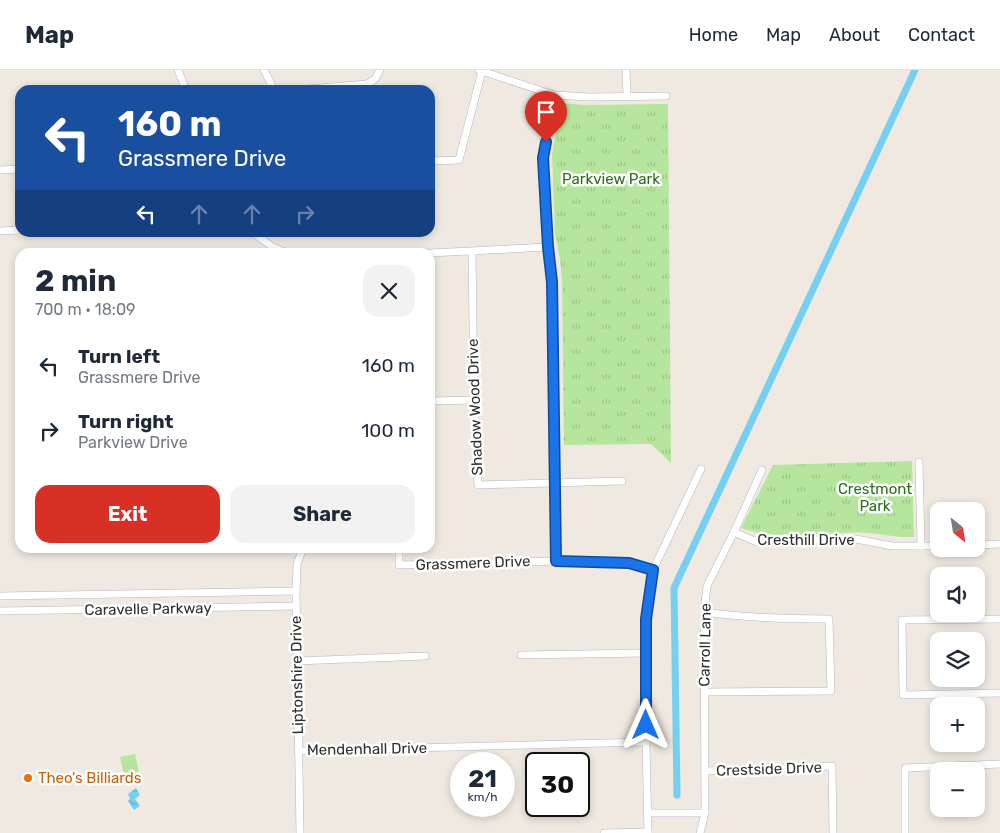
<!DOCTYPE html>
<meta charset="utf-8">
<style>
body{margin:0;font-family:Rubik,sans-serif;background:#f2f2f3;color:#1f2937;height:100vh;display:flex;flex-direction:column;font-size:19px;white-space:nowrap}
*{box-sizing:border-box;margin:0}
p{font-size:16px;color:#747a83}
.icon{flex:none;width:28px;height:28px;fill:none;stroke:currentColor;stroke-width:2;stroke-linecap:round;stroke-linejoin:round}
.map{position:relative;flex:1;overflow:hidden}
.drawer{position:absolute;left:15px;top:178px;width:420px;height:305px;display:flex;flex-direction:column;background:#fff;border-radius:15px;box-shadow:0 2px 8px #0003}
.drawer>*{flex:none}
.banner{position:absolute;left:15px;top:15px;width:420px;height:152px;border-radius:15px;box-shadow:0 2px 8px #0003;background:#1a4fa0;color:#fff;overflow:hidden}
.needle{width:32px;rotate:150deg}
.buttons{position:absolute;left:930px;top:432px;display:grid;gap:10px}
.buttons a{display:grid;place-items:center;width:55px;height:55px;border-radius:10px;background:#fff;box-shadow:0 2px 8px #0003;font-size:25px}
.speed{position:absolute;left:450px;top:682px;display:flex;gap:10px;font-size:25px;font-weight:700;text-align:center}
.speed>*{display:grid;place-content:center;width:65px;height:65px;border-radius:50%;background:#fff;box-shadow:0 2px 8px #0003;line-height:1}
.speed small{font-size:12px;font-weight:400}
.speed .limit{border:2px solid #111;border-radius:8px;background:#fff;color:#111}
.pin{position:absolute;display:grid;place-items:center;width:42px;height:42px;color:#fff;margin:-51px -21px;border-radius:50% 50% 50% 0;rotate:-45deg;box-shadow:0 0 5px #0007}
.pin .icon{rotate:45deg}
.me{position:absolute;width:55px;margin:-28px;rotate:0deg;stroke-linejoin:round;filter:drop-shadow(0 0 4px #0008)}
.turn{display:flex;align-items:center;gap:18px;height:105px;padding:0 20px;font-size:22px}
.turn .icon{width:65px;height:65px;stroke-width:2.5}
.turn b{display:block;font-size:35px;line-height:42px}
.lanes{display:flex;align-items:center;height:48px;padding:0 20px;background:#0003;justify-content:center;gap:25px;direction:ltr}
.lanes .off{opacity:.35}
.round{display:grid;place-items:center;flex:none;width:52px;height:52px;border-radius:15px;background:#f2f2f3}
.summary{display:flex;align-items:center;justify-content:space-between;height:85px;padding:0 20px}
h1{font-size:30px;font-weight:700;line-height:38px}
.cta{display:flex;gap:10px;margin-top:auto;padding:10px 20px}
.cta a{flex:1;height:58px;border-radius:15px;background:#d93025;color:#fff;font-size:20px;font-weight:700;line-height:58px;text-align:center}
.cta a+a{background:#f2f2f3;color:#1f2937}
ul{padding:0;list-style:none}
li{display:flex;align-items:center;gap:15px;height:65px;padding:0 20px}
li div{flex:1}
li b{display:block;font-size:19px}
li em{font-style:normal}
header{display:flex;align-items:center;gap:30px;box-sizing:border-box;height:70px;padding:0 25px;background:#fff;border-bottom:1px solid #e0e1e3}
header strong{font-size:24px}
nav{display:flex;gap:28px;margin-inline-start:auto;font-size:18px}
.map>svg:first-child{display:block}
.park{fill:url(#park-tufts)}
.water{fill:url(#water-waves)}
.lines{fill:none;stroke-linecap:round;stroke-linejoin:round}
.canal{stroke:#75cff0;stroke-width:7}
.minor-casing{stroke:#b4b7c1;stroke-width:8}
.minor{stroke:#fff;stroke-width:7}
.route-casing{stroke:#114b97;stroke-width:12}
.route{stroke:#1a73e8;stroke-width:9}
.food-dot{fill:#e8710a;stroke:#fff;stroke-width:2}
.labels{text-anchor:middle;stroke-width:5;stroke-linejoin:round;paint-order:stroke}
.park-label{font-size:15px;fill:#2c6e1b;stroke:#fff}
.street-label{font-size:15px;fill:#2e2e2e;stroke:#fff}
.food-label{font-size:15px;fill:#c56008;stroke:#fff;text-anchor:start}
</style>
<header>
<strong>Map</strong>
<nav><a>Home</a><a>Map</a><a>About</a><a>Contact</a></nav>
</header>
<div class="map">
<svg width="1000" height="763" viewBox="0 0 1000 763">
<defs>
<pattern id="park-tufts" width="24" height="20" patternUnits="userSpaceOnUse" patternTransform="scale(1.25)"><rect width="24" height="20" fill="#b6e59e"/><path d="M3 7l-1-3M5 7V3M7 7l1-3M15 17l-1-3M17 17v-4M19 17l1-3" fill="none" stroke="#9dc588"/></pattern>
<pattern id="water-waves" width="16" height="10" patternUnits="userSpaceOnUse" patternTransform="scale(1.25)"><rect width="16" height="10" fill="#75cff0"/><path d="M0 5q4-4 8 0t8 0" fill="none" stroke="#66b2ce"/></pattern>
</defs>
<rect width="100%" height="100%" fill="#efe9e1"/>
<!-- park -->
<g class="park">
<polygon points="561,33 584,35 668,34 671,393 651,374 564,375 562,210 560,189 555,164 552,84"/>
<path d="M 912,391 L 914,467 C 898,468 884,464 868,463 C 827,460 781,473 741,458 L 773,395 Z"/>
<polygon points="135,684 139,702 124,705 120,687"/>
</g>
<!-- water -->
<polygon class="water" points="136,718 140,725 135,729 140,736 134,740 128,731 130,729 128,724"/>
<g class="lines">
<!-- canal -->
<polyline class="canal" points="677,725 674,518 915,0"/>
<!-- minor casing -->
<g class="minor-casing">
<g id="minor">
<polyline points="178,0 186,20"/>
<polyline points="264,0 274,20"/>
<polyline points="479,0 554,25 589,27 666,26"/>
<polyline points="626,0 627,26"/>
<polyline points="295,20 367,14 375,9 380,0"/>
<polyline points="554,25 543,87 548,177 552,211 556,491"/>
<polyline points="430,91 459,90 482,1"/>
<polyline points="0,100 20,99"/>
<polyline points="0,161 20,160"/>
<polyline points="252,162 273,177 284,182"/>
<polyline points="472,182 474,330 478,415 622,411"/>
<polyline points="430,183 548,177"/>
<polyline points="430,331 474,330"/>
<polyline points="919,392 921,476"/>
<polyline points="734,462 757,472 856,469 892,476 939,476"/>
<polyline points="976,475 1000,474"/>
<polyline points="399,478 399,495 556,491 629,493 653,500"/>
<polyline points="0,526 296,521"/>
<polyline points="0,541 296,536"/>
<path d="M 704,542 C 746,548 787,549 829,549 L 831,621 L 705,622"/>
<polyline points="1000,549 902,550 903,625 1000,623"/>
<polyline points="521,585 647,583"/>
<polyline points="296,591 425,586"/>
<polyline points="298,681 646,672"/>
<polyline points="705,701 832,696 833,763"/>
<polyline points="648,743 705,743"/>
<polyline points="300,763 296,521 297,494 303,478"/>
<polyline points="604,763 648,762"/>
<polyline points="648,763 646,672 646,549 653,500 701,399"/>
<polyline points="700,763 705,743 704,542 707,516 734,462 762,400"/>
<polyline points="905,763 905,698 1000,694"/>
</g>
</g>
<!-- minor -->
<use href="#minor" class="minor"/>
</g>
<g class="lines">
<!-- route casing -->
<g class="route-casing">
<polyline id="route" points="546,72 543,88 548,177 552,212 556,491 629,493 653,500 646,549 646,655"/>
</g>
<!-- route -->
<use href="#route" class="route"/>
</g>
<!-- markers -->
<circle class="food-dot" cx="28" cy="708" r="5"/>
<g class="labels">
<!-- park labels -->
<g class="park-label">
<text x="611" y="114">Parkview Park</text>
<text x="875" y="424">Crestmont<tspan x="875" dy="17">Park</tspan></text>
</g>
<!-- street labels -->
<g class="street-label">
<text transform="translate(475 337) rotate(-92)" y="5">Shadow Wood Drive</text>
<text x="806" y="475">Cresthill Drive</text>
<text transform="translate(473 493) rotate(-2)" y="5">Grassmere Drive</text>
<text transform="translate(148 539) rotate(-1)" y="5">Caravelle Parkway</text>
<text transform="translate(705 575) rotate(-89)" y="5">Carroll Lane</text>
<text transform="translate(297 605) rotate(-91)" y="5">Liptonshire Drive</text>
<text transform="translate(367 679) rotate(-1)" y="5">Mendenhall Drive</text>
<text transform="translate(769 699) rotate(-2)" y="5">Crestside Drive</text>
</g>
<!-- food labels -->
<g class="food-label">
<text x="38" y="713">Theo's Billiards</text>
</g>
</g>
</svg>
<div class="buttons">
<a><svg class="needle" viewBox="-14 -14 28 28"><path d="M0-13l5 13h-10z" fill="#e53935"/><path d="M0 13l5-13h-10z" fill="#747a83"/></svg></a>
<a><svg class="icon" aria-label="sound" viewBox="0 0 24 24"><path d="M4 9h4l5-4v14l-5-4H4zM17 9q2 3 0 6"/></svg></a>
<a><svg class="icon" aria-label="layers" viewBox="0 0 24 24"><path d="M12 4l9 5-9 5-9-5zM3 14l9 5 9-5"/></svg></a>
<a>+</a>
<a>−</a>
</div>
<div class="speed"><div>21<small>km/h</small></div><div class="limit">30</div></div>
<div class="pin" style="left:546px;top:72px;background:#d93025"><svg class="icon" aria-label="arrive" viewBox="0 0 24 24"><path d="M6 21V4h12l-3 4 3 4H6"/></svg></div>
<svg class="me" style="left:646px;top:655px" viewBox="-20 -20 40 40"><path d="M0-17L14 15 0 8-14 15z" fill="#1a73e8" stroke="#fff" stroke-width="4"/></svg>
<div class="banner">
<div class="turn"><svg class="icon" aria-label="left" viewBox="0 0 24 24"><path d="M17 20v-9H6M10 6l-5 5 5 5"/></svg><div><b>160 m</b>Grassmere Drive</div></div>
<div class="lanes"><svg class="icon" aria-label="left" viewBox="0 0 24 24"><path d="M17 20v-9H6M10 6l-5 5 5 5"/></svg><svg class="icon off" aria-label="ahead" viewBox="0 0 24 24"><path d="M12 20V5M6 11l6-6 6 6"/></svg><svg class="icon off" aria-label="ahead" viewBox="0 0 24 24"><path d="M12 20V5M6 11l6-6 6 6"/></svg><svg class="icon off" aria-label="right" viewBox="0 0 24 24"><path d="M7 20v-9h11M14 6l5 5-5 5"/></svg></div>
</div>
<section class="drawer">
<div class="summary"><div><h1>2 min</h1><p>700 m · 18:09</p></div><a class="round"><svg class="icon" aria-label="close" viewBox="0 0 24 24"><path d="M6 6l12 12M18 6L6 18"/></svg></a></div>
<ul>
<li><svg class="icon" aria-label="left" viewBox="0 0 24 24"><path d="M17 20v-9H6M10 6l-5 5 5 5"/></svg><div><b>Turn left</b><p>Grassmere Drive</p></div><em>160 m</em></li>
<li><svg class="icon" aria-label="right" viewBox="0 0 24 24"><path d="M7 20v-9h11M14 6l5 5-5 5"/></svg><div><b>Turn right</b><p>Parkview Drive</p></div><em>100 m</em></li>
</ul>
<div class="cta"><a>Exit</a><a>Share</a></div>
</section>
</div>
